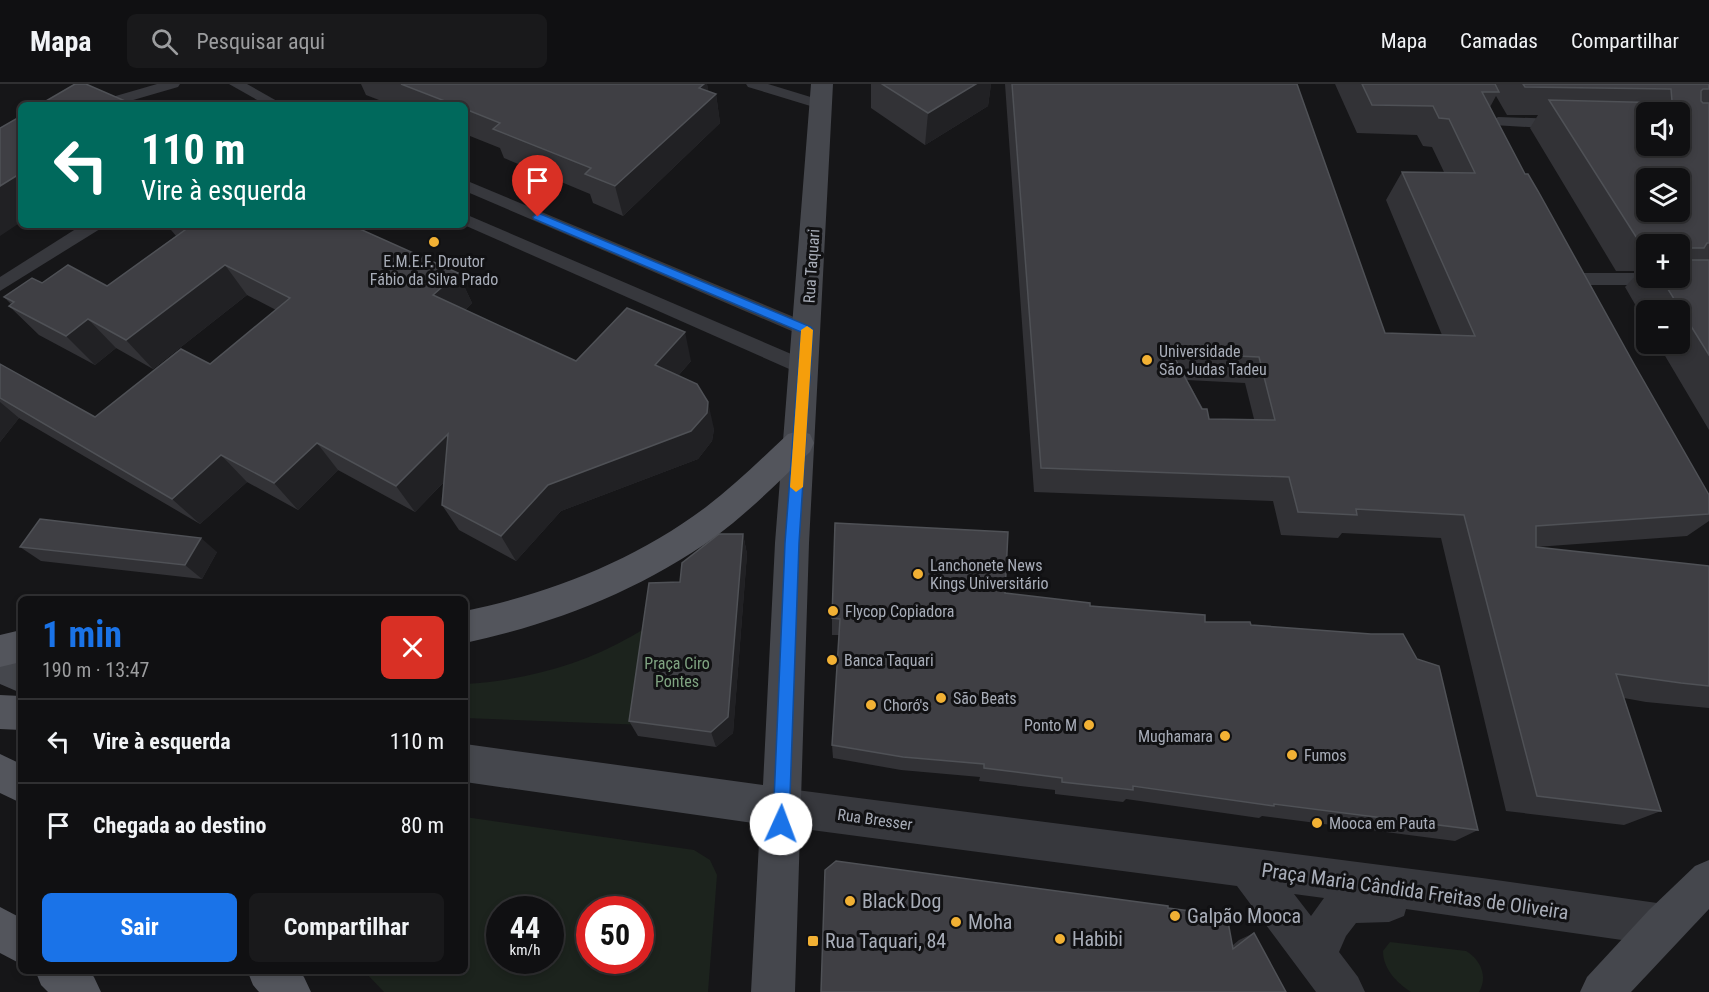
<!DOCTYPE html>
<html lang="pt">
<meta charset="utf-8">
<style>
body{margin:0;font-family:"Roboto Condensed",sans-serif;background:#19191b;color:#f1f3f6;height:100vh;display:flex;flex-direction:column;font-size:22px;white-space:nowrap}
*{box-sizing:border-box;margin:0}
p{font-size:20px;color:#9c9d9f}
.icon{flex:none;width:33px;height:33px;fill:none;stroke:currentColor;stroke-width:2;stroke-linecap:round;stroke-linejoin:round}
.map{position:relative;flex:1;overflow:hidden}
.sheet{position:absolute;left:18px;top:512px;width:450px;height:378px;display:flex;flex-direction:column;background:#101012;border-radius:9px;box-shadow:0 3px 9px #0003,0 0 0 2px #303032}
.sheet>*{flex:none}
.guide{position:absolute;left:18px;top:18px;width:450px;height:126px;border-radius:9px;box-shadow:0 3px 9px #0003,0 0 0 2px #303032;background:#00695c;color:#fff;overflow:hidden}
.controls{position:absolute;left:1636px;top:18px;display:grid;gap:12px}
.controls a{display:grid;place-items:center;width:54px;height:54px;border-radius:9px;background:#101012;box-shadow:0 3px 9px #0003,0 0 0 2px #303032;font-size:30px}
.speed{position:absolute;left:486px;top:812px;display:flex;gap:12px;font-size:30px;font-weight:700;text-align:center}
.speed>*{display:grid;place-content:center;width:78px;height:78px;border-radius:50%;background:#101012;box-shadow:0 3px 9px #0003,0 0 0 2px #303032;line-height:1}
.speed small{font-size:15px;font-weight:400}
.speed .limit{border:9px solid #d22;background:#fff;color:#111}
.pin{position:absolute;display:grid;place-items:center;width:51px;height:51px;color:#fff;margin:-62px -26px;border-radius:50% 50% 50% 0;rotate:-45deg;box-shadow:0 0 6px #0007}
.pin .icon{rotate:45deg}
.me{position:absolute;width:66px;margin:-33px;rotate:2deg;stroke-linejoin:round;filter:drop-shadow(0 0 4px #0008)}
.turn{display:flex;align-items:center;gap:21px;height:126px;padding:0 24px;font-size:27px}
.turn .icon{width:78px;height:78px;stroke-width:2.5}
.turn b{display:block;font-size:42px;line-height:51px}
.round{display:grid;place-items:center;flex:none;width:63px;height:63px;border-radius:9px;background:#19191b}
.overview{display:flex;align-items:center;justify-content:space-between;height:102px;padding:0 24px}
h1{font-size:36px;font-weight:700;line-height:45px;color:#1a73e8}
.cta{display:flex;gap:12px;margin-top:auto;padding:12px 24px}
.cta a{flex:1;height:69px;border-radius:9px;background:#1a73e8;color:#fff;font-size:24px;font-weight:700;line-height:69px;text-align:center}
.cta a+a{background:#19191b;color:#f1f3f6}
ul{padding:0;list-style:none}
li{display:flex;align-items:center;gap:18px;height:84px;padding:0 24px;border-top:2px solid #303032}
li div{flex:1}
li b{display:block;font-size:22px}
li em{font-style:normal}
header{display:flex;align-items:center;gap:36px;box-sizing:border-box;height:84px;padding:0 30px;background:#101012;border-bottom:2px solid #303032}
header strong{font-size:28px}
nav{display:flex;gap:33px;margin-inline-start:auto;font-size:21px}
.search{width:420px;height:54px;background:#19191b;display:flex;align-items:center;gap:15px;box-sizing:border-box;padding:0 21px;border-radius:9px;color:#9c9d9f;font-size:22px}
.map>svg:first-child{display:block}
.green{fill:#1c231d;fill-rule:evenodd}
.lines{fill:none;stroke-linecap:round;stroke-linejoin:round}
.lane{fill:#37383d;fill-rule:evenodd}
.street{fill:#37383d;fill-rule:evenodd}
.secondary{fill:#45474d;fill-rule:evenodd}
.primary{fill:#53555c;fill-rule:evenodd}
.wall{fill:#323236;fill-rule:evenodd}
.shaded-wall{fill:#212124}
.building{fill:#3f3f44;stroke:#4f5156;stroke-width:1.5;fill-rule:evenodd}
.route{fill:#1a73e8;stroke:#114b97;stroke-width:1.5}
.slow{fill:#f59e0b}
.poi-dot{fill:#f2b134;stroke:#111113;stroke-width:2}
.labels{text-anchor:middle;stroke-width:6;stroke-linejoin:round;paint-order:stroke}
.poi-label{font-size:16px;fill:#a8adb8;stroke:#111113;text-anchor:start}
.street-label{font-size:16px;fill:#a8adb8;stroke:#111113}
.park-label{font-size:16px;fill:#7fa381;stroke:#111113}
.near-street-label{font-size:20px;fill:#a8adb8;stroke:#111113}
.near-poi-label{font-size:20px;fill:#a8adb8;stroke:#111113;text-anchor:start}
</style>
<header>
<strong>Mapa</strong>
<div class="search"><svg class="icon" aria-label="search" viewBox="0 0 24 24"><circle cx="10" cy="10" r="6"/><path d="M15 15l6 6"/></svg>Pesquisar aqui</div>
<nav><a>Mapa</a><a>Camadas</a><a>Compartilhar</a></nav>
</header>
<div class="map">
<svg width="1709" height="908" viewBox="0 0 1709 908">
<rect width="100%" height="100%" fill="#161618"/>
<!-- green -->
<g class="green">
<path d="M 741,482 L 726,644 L 465,634 L 465,600 C 522,597 582,581 632,552 C 669,531 705,505 741,482 Z"/>
<path d="M 465,733 L 694,766 L 710,776 L 717,791 L 708,908 L 384,908 L 364,887 L 465,886 ZM 500,825 L 550,825 L 550,876 L 500,876 ZM 590,825 L 640,825 L 640,876 L 590,876 Z"/>
<path d="M 1390,858 L 1466,867 C 1481,876 1488,893 1479,908 L 1411,908 C 1397,899 1383,885 1383,867 Z"/>
</g>
<g class="lines">
<!-- lane -->
<g class="lane">
<polygon points="157,0 180,0 178,3 116,21 93,21 95,18"/>
<polygon points="229,0 247,0 284,21 266,21"/>
<polygon points="746,0 768,0 827,18 829,21 827,24 817,24 748,3"/>
<polygon points="1498,33 1560,35 1568,40 1560,45 1493,41 1490,38"/>
<polygon points="465,96 813,241 816,246 813,251 807,253 801,251 465,107"/>
<polygon points="465,130 810,278 812,283 810,288 803,290 796,288 464,141"/>
<polygon points="82,141 102,141 100,145 0,207 0,193"/>
<polygon points="1581,189 1647,189 1647,194 1680,194 1680,189 1709,189 1709,201 1581,201 1575,199 1572,195 1575,191"/>
</g>
<!-- street -->
<path class="street" d="M 781,704 L 1482,794 L 1664,820 L 1679,826 L 1685,841 L 1679,856 L 1664,862 L 1406,825 L 1404,832 L 1389,838 L 1356,839 L 1346,852 L 1339,868 L 1358,893 L 1365,908 L 1316,908 L 1237,802 L 781,742 L 767,737 L 762,723 L 767,709 ZM 1294,810 L 1324,814 L 1311,832 Z"/>
<!-- secondary -->
<g class="secondary">
<polygon points="811,0 833,0 809,459 795,908 751,908 760,740 465,698 465,660 763,701 775,459"/>
<polygon points="0,566 21,575 21,609 0,600"/>
<polygon points="1709,776 1709,825 1631,908 1580,908 1587,893 1649,826 1695,782"/>
</g>
<!-- primary -->
<g class="primary">
<path d="M 799,347 L 810,350 L 814,359 L 810,368 C 779,397 749,428 715,453 C 641,506 554,540 465,559 L 465,527 C 552,509 635,476 706,423 C 735,401 761,375 788,350 Z"/>
<polygon points="21,546 21,578 0,583 0,551"/>
<polygon points="0,611 21,612 21,646 0,645"/>
<polygon points="0,670 21,680 21,719 0,709"/>
<polygon points="0,823 21,834 21,880 0,869"/>
<polygon points="35,886 88,886 94,893 101,908 48,908 41,901"/>
<polygon points="247,886 298,886 304,893 311,908 259,908 253,901"/>
</g>
</g>
<!-- wall -->
<g class="wall">
<polygon points="361,0 707,0 708,7 716,10 720,39 623,132 593,119 590,110 504,74 500,64 465,50 465,21 392,21 366,11"/>
<polygon points="871,0 991,0 988,22 925,61 871,24"/>
<path d="M 1005,0 L 1297,0 L 1385,249 L 1442,251 L 1386,116 L 1402,88 L 1444,88 L 1432,63 L 1423,62 L 1417,51 L 1357,49 L 1335,0 L 1709,0 L 1709,346 L 1658,260 L 1680,260 L 1680,226 L 1647,226 L 1647,241 L 1625,203 L 1640,187 L 1616,187 L 1530,44 L 1538,31 L 1507,31 L 1496,12 L 1490,23 L 1525,90 L 1634,280 L 1709,411 L 1709,437 L 1687,452 L 1536,463 L 1709,482 L 1709,624 L 1646,618 L 1624,614 L 1661,727 L 1624,741 L 1506,727 L 1441,454 L 1342,449 L 1338,454 L 1281,451 L 1273,417 L 1034,408 ZM 1647,160 L 1680,160 L 1680,194 L 1647,194 ZM 1187,296 L 1245,299 L 1254,335 L 1209,335 Z"/>
<polygon points="167,141 356,141 358,144 458,189 472,219 465,226 576,277 691,277 678,292 714,345 712,357 698,375 561,427 516,477 459,446 442,421 444,398 415,428 338,386 298,426 247,398 200,440 19,334 0,358 0,280 95,333 210,280 276,226 247,211 153,285 116,264 95,281 39,251 9,222 11,220 4,213 42,199 107,202 176,152"/>
<polygon points="743,450 747,470 733,649 716,663 638,652 629,637 680,498"/>
<polygon points="20,463 217,468 202,495 41,477"/>
<polygon points="1005,509 1205,538 1251,541 1478,746 1455,757 1262,732 1259,734 1126,715 1123,718 1055,710 1055,706 979,697 980,693 901,686 833,674 832,661 839,551 832,551 832,534"/>
<polygon points="1168,824 1233,861 1239,856 1254,849 1286,908"/>
</g>
<!-- shaded-wall -->
<g class="shaded-wall">
<polygon points="704,0 707,0 710,16 716,10 720,39 623,132 615,102"/>
<polygon points="976,0 991,0 988,22 925,61 928,29"/>
<polygon points="21,89 21,138 0,152 0,102"/>
<polygon points="225,181 247,211 153,285 126,256"/>
<polygon points="458,189 472,219 449,241 433,211"/>
<polygon points="88,235 116,264 95,281 66,252"/>
<polygon points="685,248 691,277 662,310 655,281"/>
<polygon points="0,318 19,334 0,358"/>
<polygon points="708,318 714,345 712,357 698,375 561,427 516,477 501,452 548,401"/>
<polygon points="448,350 464,377 415,428 396,402"/>
<polygon points="317,359 338,386 298,426 274,399"/>
<polygon points="221,371 247,398 200,440 172,415"/>
<polygon points="743,450 747,470 733,649 716,663 711,648"/>
<polygon points="201,454 217,468 202,495 185,481"/>
</g>
<!-- building -->
<g class="building">
<polygon points="75,0 86,0 132,20 131,21 39,21"/>
<polygon points="401,0 704,0 699,4 716,10 615,102 585,90 591,84 493,45 500,39 465,25 465,21 455,21"/>
<polygon points="882,0 976,0 928,29"/>
<path d="M 1012,0 L 1297,0 L 1385,249 L 1475,252 L 1402,88 L 1475,89 L 1449,35 L 1439,34 L 1433,22 L 1372,21 L 1362,0 L 1495,0 L 1499,8 L 1482,8 L 1525,90 L 1528,90 L 1538,107 L 1634,280 L 1709,411 L 1709,430 L 1536,442 L 1536,463 L 1709,482 L 1709,602 L 1681,599 L 1616,590 L 1661,727 L 1537,712 L 1464,431 L 1356,425 L 1357,431 L 1298,428 L 1289,393 L 1041,384 ZM 1172,269 L 1259,273 L 1275,336 L 1209,335 L 1207,325 L 1202,325 Z"/>
<path d="M 1523,0 L 1709,0 L 1709,5 L 1703,5 L 1701,7 L 1701,17 L 1703,19 L 1709,19 L 1709,159 L 1707,159 L 1704,164 L 1680,164 L 1680,160 L 1673,160 L 1673,159 L 1640,159 L 1549,16 L 1669,19 L 1672,17 L 1671,5 L 1525,3 ZM 1647,28 L 1680,28 L 1680,62 L 1647,62 ZM 1647,94 L 1680,94 L 1680,128 L 1647,128 Z"/>
<polygon points="21,32 21,89 0,102 0,44"/>
<polygon points="192,141 351,141 458,189 433,211 576,277 627,224 685,248 655,281 697,300 708,318 707,329 691,347 548,401 501,452 442,421 448,350 396,402 317,359 274,399 221,371 172,415 0,314 0,280 95,333 181,265 210,280 290,214 225,181 126,256 88,235 66,252 9,222 14,218 4,213 32,194 42,199 68,181 107,202"/>
<polygon points="1680,176 1709,176 1709,271 1661,194 1680,194"/>
<polygon points="40,435 201,454 185,481 20,463"/>
<polygon points="835,439 1008,448 1005,509 1090,519 1090,522 1205,531 1205,538 1250,538 1251,541 1371,550 1403,550 1417,575 1439,582 1478,746 1274,720 1274,722 1133,702 1133,706 1062,698 1062,694 984,684 984,680 903,673 832,661 840,535 832,534"/>
<polygon points="719,450 743,450 728,633 711,648 629,637 649,499 680,498 682,479"/>
<polygon points="836,777 1168,822 1168,824 1227,832 1233,865 1254,849 1286,908 821,908 825,786"/>
</g>
<!-- route -->
<polygon class="route" points="538,129 811,243 813,246 799,459 789,740 787,746 781,748 775,746 773,740 785,459 801,248 534,135 533,133"/>
<!-- slow -->
<polygon class="slow" points="807,242 813,246 803,403 796,408 790,403 801,246"/>
<!-- markers -->
<g class="poi-dot">
<circle cx="434" cy="158" r="6"/>
<circle cx="1147" cy="276" r="6"/>
<circle cx="918" cy="490" r="6"/>
<circle cx="833" cy="527" r="6"/>
<circle cx="832" cy="576" r="6"/>
<circle cx="941" cy="614" r="6"/>
<circle cx="871" cy="621" r="6"/>
<circle cx="1089" cy="641" r="6"/>
<circle cx="1225" cy="652" r="6"/>
<circle cx="1292" cy="671" r="6"/>
<circle cx="1317" cy="739" r="6"/>
<circle cx="850" cy="817" r="6"/>
<circle cx="1175" cy="832" r="6"/>
<circle cx="956" cy="838" r="6"/>
<circle cx="1060" cy="855" r="6"/>
<rect x="807" y="851" width="12" height="12" rx="3"/>
</g>
<g class="labels">
<!-- poi labels -->
<g class="poi-label">
<text x="434" y="183" text-anchor="middle">E.M.E.F. Droutor<tspan x="434" dy="18">Fábio da Silva Prado</tspan></text>
<text x="1159" y="273">Universidade<tspan x="1159" dy="18">São Judas Tadeu</tspan></text>
<text x="930" y="487">Lanchonete News<tspan x="930" dy="18">Kings Universitário</tspan></text>
<text x="845" y="533">Flycop Copiadora</text>
<text x="844" y="582">Banca Taquari</text>
<text x="953" y="620">São Beats</text>
<text x="883" y="627">Choró's</text>
<text x="1077" y="647" text-anchor="end">Ponto M</text>
<text x="1213" y="658" text-anchor="end">Mughamara</text>
<text x="1304" y="677">Fumos</text>
<text x="1329" y="745">Mooca em Pauta</text>
</g>
<!-- street labels -->
<g class="street-label">
<text transform="translate(811 182) rotate(-86)" y="6">Rua Taquari</text>
<text transform="translate(875 735) rotate(8)" y="6">Rua Bresser</text>
</g>
<!-- park labels -->
<g class="park-label">
<text x="677" y="585">Praça Ciro<tspan x="677" dy="18">Pontes</tspan></text>
</g>
<!-- near-street labels -->
<g class="near-street-label">
<text transform="translate(1415 807) rotate(8)" y="7">Praça Maria Cândida Freitas de Oliveira</text>
</g>
<!-- near-poi labels -->
<g class="near-poi-label">
<text x="862" y="824">Black Dog</text>
<text x="1187" y="839">Galpão Mooca</text>
<text x="968" y="845">Moha</text>
<text x="1072" y="862">Habibi</text>
<text x="825" y="864">Rua Taquari, 84</text>
</g>
</g>
</svg>
<div class="controls">
<a><svg class="icon" aria-label="sound" viewBox="0 0 24 24"><path d="M4 9h4l5-4v14l-5-4H4zM17 9q2 3 0 6"/></svg></a>
<a><svg class="icon" aria-label="layers" viewBox="0 0 24 24"><path d="M12 4l9 5-9 5-9-5zM3 14l9 5 9-5"/></svg></a>
<a>+</a>
<a>−</a>
</div>
<div class="speed"><div>44<small>km/h</small></div><div class="limit">50</div></div>
<div class="pin" style="left:538px;top:133px;background:#d93025"><svg class="icon" aria-label="arrive" viewBox="0 0 24 24"><path d="M6 21V4h12l-3 4 3 4H6"/></svg></div>
<svg class="me" style="left:781px;top:740px" viewBox="-20 -20 40 40"><circle r="19" fill="#fff"/><path d="M0-13L10 11 0 6-10 11z" fill="#1a73e8"/></svg>
<div class="guide">
<div class="turn"><svg class="icon" aria-label="left" viewBox="0 0 24 24"><path d="M17 20v-9H6M10 6l-5 5 5 5"/></svg><div><b>110 m</b>Vire à esquerda</div></div>
</div>
<section class="sheet">
<div class="overview"><div><h1>1 min</h1><p>190 m · 13:47</p></div><a class="round" style="background:#d93025;color:#fff"><svg class="icon" aria-label="close" viewBox="0 0 24 24"><path d="M6 6l12 12M18 6L6 18"/></svg></a></div>
<ul>
<li><svg class="icon" aria-label="left" viewBox="0 0 24 24"><path d="M17 20v-9H6M10 6l-5 5 5 5"/></svg><div><b>Vire à esquerda</b></div><em>110 m</em></li>
<li><svg class="icon" aria-label="arrive" viewBox="0 0 24 24"><path d="M6 21V4h12l-3 4 3 4H6"/></svg><div><b>Chegada ao destino</b></div><em>80 m</em></li>
</ul>
<div class="cta"><a>Sair</a><a>Compartilhar</a></div>
</section>
</div>
